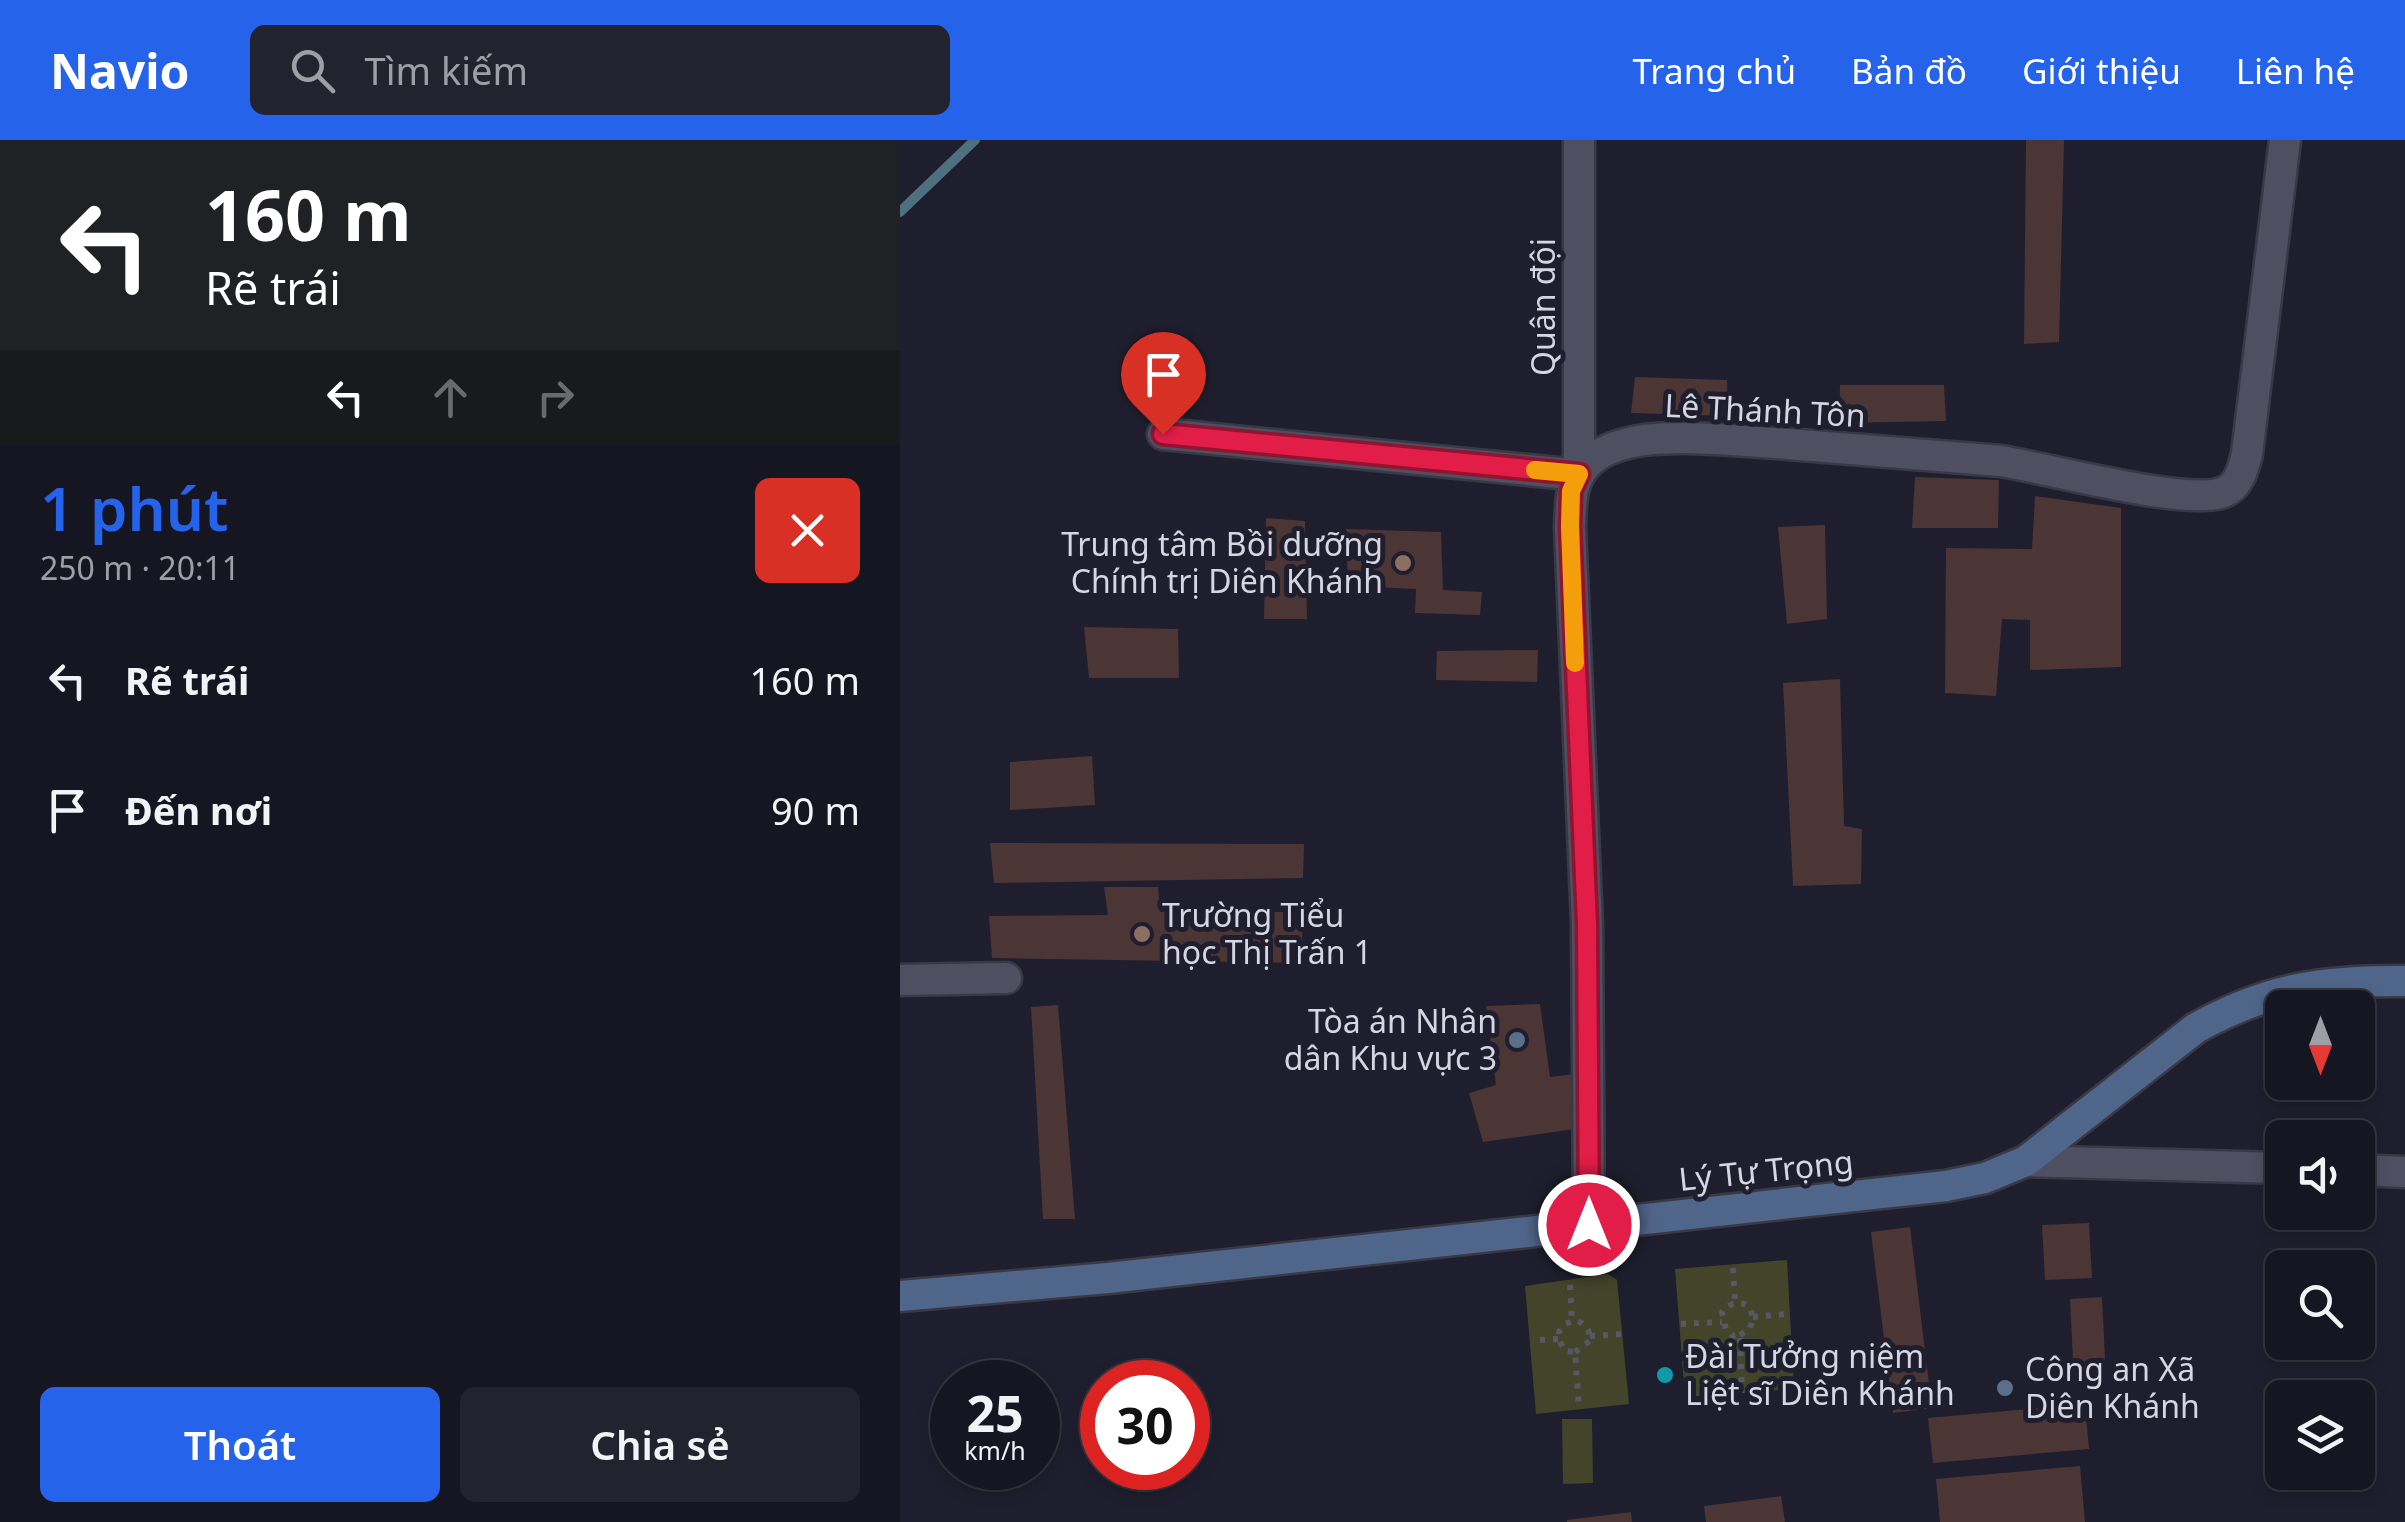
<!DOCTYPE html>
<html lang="vi">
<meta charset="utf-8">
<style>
body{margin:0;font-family:"Noto Sans",sans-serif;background:#23232f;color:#f1f3f6;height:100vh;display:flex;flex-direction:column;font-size:38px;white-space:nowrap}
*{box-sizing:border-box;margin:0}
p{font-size:32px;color:#9e9fa5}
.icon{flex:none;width:55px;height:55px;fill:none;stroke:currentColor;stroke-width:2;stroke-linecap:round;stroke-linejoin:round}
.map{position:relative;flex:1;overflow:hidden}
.side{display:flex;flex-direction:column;background:#161622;width:900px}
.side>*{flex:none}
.banner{background:#202124;color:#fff;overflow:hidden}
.needle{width:65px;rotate:180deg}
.buttons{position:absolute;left:1365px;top:850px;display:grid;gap:20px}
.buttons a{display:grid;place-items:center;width:110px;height:110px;border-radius:15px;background:#161622;box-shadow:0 5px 15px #0003,0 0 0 2px #353540;font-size:50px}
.speed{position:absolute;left:30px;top:1220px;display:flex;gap:20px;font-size:50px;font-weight:700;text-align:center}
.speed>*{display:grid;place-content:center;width:130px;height:130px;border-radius:50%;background:#161622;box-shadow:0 5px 15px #0003,0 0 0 2px #353540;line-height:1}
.speed small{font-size:25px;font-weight:400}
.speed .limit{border:15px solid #d22;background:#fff;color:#111}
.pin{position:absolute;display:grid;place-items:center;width:85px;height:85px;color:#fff;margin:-102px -42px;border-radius:50% 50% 50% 0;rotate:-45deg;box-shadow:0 0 10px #0007}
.pin .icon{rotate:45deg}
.me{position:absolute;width:110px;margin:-55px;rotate:0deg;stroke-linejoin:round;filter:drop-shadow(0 0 8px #0008)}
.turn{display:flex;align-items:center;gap:35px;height:210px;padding:0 40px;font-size:45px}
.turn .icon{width:130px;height:130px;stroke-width:2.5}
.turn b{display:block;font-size:70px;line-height:85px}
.lanes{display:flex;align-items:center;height:95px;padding:0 40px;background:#0003;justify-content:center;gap:50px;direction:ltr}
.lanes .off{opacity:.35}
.round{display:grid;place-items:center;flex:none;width:105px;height:105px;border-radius:15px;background:#23232f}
.summary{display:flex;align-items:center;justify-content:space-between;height:170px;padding:0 40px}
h1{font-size:60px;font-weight:600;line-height:75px;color:#2563eb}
.primary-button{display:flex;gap:20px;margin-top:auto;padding:20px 40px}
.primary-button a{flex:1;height:115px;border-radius:15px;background:#2563eb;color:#fff;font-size:40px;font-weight:600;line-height:115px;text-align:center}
.primary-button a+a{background:#23232f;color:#f1f3f6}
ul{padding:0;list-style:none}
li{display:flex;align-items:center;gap:30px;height:130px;padding:0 40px}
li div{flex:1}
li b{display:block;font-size:38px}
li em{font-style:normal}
header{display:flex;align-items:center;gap:60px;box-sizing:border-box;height:140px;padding:0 50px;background:#2563eb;color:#fff}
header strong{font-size:48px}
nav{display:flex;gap:55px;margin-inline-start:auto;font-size:35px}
.search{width:700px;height:90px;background:#23232f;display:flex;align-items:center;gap:25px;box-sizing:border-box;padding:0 35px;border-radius:15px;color:#9e9fa5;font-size:38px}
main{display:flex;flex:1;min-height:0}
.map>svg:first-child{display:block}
.green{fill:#424529}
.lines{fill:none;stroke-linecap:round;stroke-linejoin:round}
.stream{stroke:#4e707e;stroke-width:10}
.building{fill:#4b3535}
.street-casing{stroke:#393946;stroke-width:35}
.secondary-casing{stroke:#393946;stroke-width:35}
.path{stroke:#575766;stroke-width:6;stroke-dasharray:5 8;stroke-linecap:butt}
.street{stroke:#4e4f61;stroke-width:30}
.secondary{stroke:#50658a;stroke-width:30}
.route-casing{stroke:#92132f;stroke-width:25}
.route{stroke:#e11d48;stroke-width:18}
.slow{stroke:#f59e0b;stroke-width:18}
.education-dot{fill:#8d6e63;stroke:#1e1e2e;stroke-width:4}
.service-dot{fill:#5c6f8a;stroke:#1e1e2e;stroke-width:4}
.culture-dot{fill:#0f9aa8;stroke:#1e1e2e;stroke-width:4}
.labels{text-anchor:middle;stroke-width:10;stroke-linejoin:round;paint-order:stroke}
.street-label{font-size:32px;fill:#d6d6e2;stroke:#1e1e2e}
.poi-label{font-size:32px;fill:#d6d6e2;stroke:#1e1e2e;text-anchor:start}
</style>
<header>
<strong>Navio</strong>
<div class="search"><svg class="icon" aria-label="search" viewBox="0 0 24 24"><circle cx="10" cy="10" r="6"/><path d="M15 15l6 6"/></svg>Tìm kiếm</div>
<nav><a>Trang chủ</a><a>Bản đồ</a><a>Giới thiệu</a><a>Liên hệ</a></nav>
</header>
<main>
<section class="side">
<div class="banner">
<div class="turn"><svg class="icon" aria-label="left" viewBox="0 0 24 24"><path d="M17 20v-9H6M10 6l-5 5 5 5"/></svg><div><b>160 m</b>Rẽ trái</div></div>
<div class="lanes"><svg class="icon" aria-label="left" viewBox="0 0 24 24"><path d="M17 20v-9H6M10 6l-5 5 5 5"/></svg><svg class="icon off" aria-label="ahead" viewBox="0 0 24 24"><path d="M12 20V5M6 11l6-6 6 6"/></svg><svg class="icon off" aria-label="right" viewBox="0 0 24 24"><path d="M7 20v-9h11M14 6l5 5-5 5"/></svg></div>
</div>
<div class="summary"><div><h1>1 phút</h1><p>250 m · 20:11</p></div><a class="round" style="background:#d93025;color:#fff"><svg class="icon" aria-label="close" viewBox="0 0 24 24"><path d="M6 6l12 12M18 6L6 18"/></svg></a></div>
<ul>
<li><svg class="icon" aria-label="left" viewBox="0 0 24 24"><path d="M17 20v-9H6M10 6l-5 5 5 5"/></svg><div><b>Rẽ trái</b></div><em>160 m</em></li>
<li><svg class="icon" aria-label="arrive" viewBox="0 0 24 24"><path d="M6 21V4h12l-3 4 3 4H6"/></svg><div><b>Đến nơi</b></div><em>90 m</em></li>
</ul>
<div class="primary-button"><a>Thoát</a><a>Chia sẻ</a></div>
</section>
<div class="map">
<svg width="1505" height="1382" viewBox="0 0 1505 1382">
<rect width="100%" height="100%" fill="#1e1e2e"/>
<!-- green -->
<g class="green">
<polygon points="887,1120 894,1249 785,1257 775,1129"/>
<polygon points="708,1134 717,1140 729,1264 636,1274 625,1146"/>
<polygon points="662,1279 692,1279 693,1343 663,1344"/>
</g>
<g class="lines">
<!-- stream -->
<polyline class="stream" points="0,72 75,0"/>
</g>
<!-- building -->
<g class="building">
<polygon points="1126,0 1164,0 1159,202 1124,204"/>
<polygon points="735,237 827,240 828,276 731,273"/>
<polygon points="940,245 1044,245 1046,281 939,283"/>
<polygon points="1015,337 1099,340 1098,388 1012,388"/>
<polygon points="1135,356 1221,368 1221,527 1130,530 1130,480 1102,479 1096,556 1045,553 1046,408 1132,409"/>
<polygon points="366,378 405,381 407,479 364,479"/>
<polygon points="925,385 927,479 887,484 878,387"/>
<polygon points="446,389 541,392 543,450 582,452 580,475 515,473 516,449 448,446"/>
<polygon points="184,487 278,489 279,538 189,538"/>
<polygon points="638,510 637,542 536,540 537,511"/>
<polygon points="940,539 944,686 962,689 961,744 893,746 883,543"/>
<polygon points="192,616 195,665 110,670 110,622"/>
<polygon points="90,703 404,704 403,738 94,743"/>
<polygon points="204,747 258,747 260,772 404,772 400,823 92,818 89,776 208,775"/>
<polygon points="640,864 650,937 675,934 682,988 583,1002 569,953 596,945 586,866"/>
<polygon points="158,865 175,1079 143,1079 131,867"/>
<polygon points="1189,1083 1192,1138 1145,1140 1142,1085"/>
<polygon points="1010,1087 1032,1268 993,1273 971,1092"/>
<polygon points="1202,1157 1206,1240 1174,1241 1170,1159"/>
<polygon points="1185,1264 1189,1309 1033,1323 1028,1278"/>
<polygon points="1180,1326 1185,1382 1040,1382 1036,1339"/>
<polygon points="881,1356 885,1382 806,1382 804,1366"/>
<polygon points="731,1372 732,1382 667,1382 667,1380"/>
</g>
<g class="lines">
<!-- street casing -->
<g class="street-casing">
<g id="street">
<polyline points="679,0 679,335"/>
<polyline points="263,294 679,335"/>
<polyline points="0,840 106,838"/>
<polyline points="1126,1021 1382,1028"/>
<polyline points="1458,1030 1505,1032"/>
<path d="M 689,1085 L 687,784 L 670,387 C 671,363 670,341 688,323 C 702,309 724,303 744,300 C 789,295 843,301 888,304 C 959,310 1030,316 1101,321 C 1146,328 1289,367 1324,352 C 1339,346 1343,329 1347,314 L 1385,0"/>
</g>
</g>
<!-- secondary casing -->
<g class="secondary-casing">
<path id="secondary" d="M 0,1156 L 208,1138 L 1046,1046 L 1085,1038 L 1126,1021 L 1296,888 C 1368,848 1424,840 1505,841"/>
</g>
<!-- path -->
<g class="path">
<polyline points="833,1128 835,1163"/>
<polyline points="670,1145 672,1181"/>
<polyline points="853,1177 886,1174"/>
<polyline points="781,1184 822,1182"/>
<path d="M 840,1195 L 850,1189 L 853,1177 L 849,1166 C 837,1160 831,1163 822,1172 L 826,1190 L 833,1196 L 840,1195 L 842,1253"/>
<polyline points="690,1196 722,1194"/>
<polyline points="640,1200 659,1199"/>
<path d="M 675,1212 L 691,1200 C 689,1189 686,1185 676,1180 L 665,1184 L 659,1192 L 660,1202 L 665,1211 L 675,1212 L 679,1269"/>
</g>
<!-- street -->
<use href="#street" class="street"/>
<!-- secondary -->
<use href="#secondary" class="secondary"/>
</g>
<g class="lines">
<!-- route casing -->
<g class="route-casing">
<polyline id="route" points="263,294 679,334 671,351 670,386 687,784 689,1085"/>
</g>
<!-- route -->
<use href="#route" class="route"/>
<!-- slow -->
<polyline class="slow" points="635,330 679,334 671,351 670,386 675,523"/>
</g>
<!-- markers -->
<g class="education-dot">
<circle cx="503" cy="423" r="10"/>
<circle cx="242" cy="794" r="10"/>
</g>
<g class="service-dot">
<circle cx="617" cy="900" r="10"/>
<circle cx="1105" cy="1248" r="10"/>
</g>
<circle class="culture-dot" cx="765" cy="1235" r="10"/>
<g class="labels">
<!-- street labels -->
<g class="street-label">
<text transform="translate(644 167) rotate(-90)" y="11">Quân đội</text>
<text transform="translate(865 271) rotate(3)" y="11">Lê Thánh Tôn</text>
<text transform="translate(866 1031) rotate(-6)" y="11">Lý Tự Trọng</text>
</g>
<!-- poi labels -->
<g class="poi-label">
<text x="483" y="416" text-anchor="end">Trung tâm Bồi dưỡng<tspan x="483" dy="37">Chính trị Diên Khánh</tspan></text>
<text x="262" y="787">Trường Tiểu<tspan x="262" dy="37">học Thị Trấn 1</tspan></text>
<text x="597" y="893" text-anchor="end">Tòa án Nhân<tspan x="597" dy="37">dân Khu vực 3</tspan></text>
<text x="785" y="1228">Đài Tưởng niệm<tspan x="785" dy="37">Liệt sĩ Diên Khánh</tspan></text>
<text x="1125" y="1241">Công an Xã<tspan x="1125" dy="37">Diên Khánh</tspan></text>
</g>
</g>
</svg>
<div class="buttons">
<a><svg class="needle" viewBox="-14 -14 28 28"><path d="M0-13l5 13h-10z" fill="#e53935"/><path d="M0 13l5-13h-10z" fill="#9e9fa5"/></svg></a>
<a><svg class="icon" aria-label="sound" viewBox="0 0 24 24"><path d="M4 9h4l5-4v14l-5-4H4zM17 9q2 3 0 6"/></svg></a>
<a><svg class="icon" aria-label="search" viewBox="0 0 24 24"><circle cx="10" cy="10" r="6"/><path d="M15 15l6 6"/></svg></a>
<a><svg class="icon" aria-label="layers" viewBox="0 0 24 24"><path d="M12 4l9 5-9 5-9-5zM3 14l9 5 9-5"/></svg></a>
</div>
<div class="speed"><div>25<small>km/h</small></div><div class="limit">30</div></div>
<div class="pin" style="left:263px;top:294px;background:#d93025"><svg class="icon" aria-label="arrive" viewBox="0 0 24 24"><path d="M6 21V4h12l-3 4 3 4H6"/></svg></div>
<svg class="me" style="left:689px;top:1085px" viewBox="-20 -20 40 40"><circle r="17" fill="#e11d48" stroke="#fff" stroke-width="3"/><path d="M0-11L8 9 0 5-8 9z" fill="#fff"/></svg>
</div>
</main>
